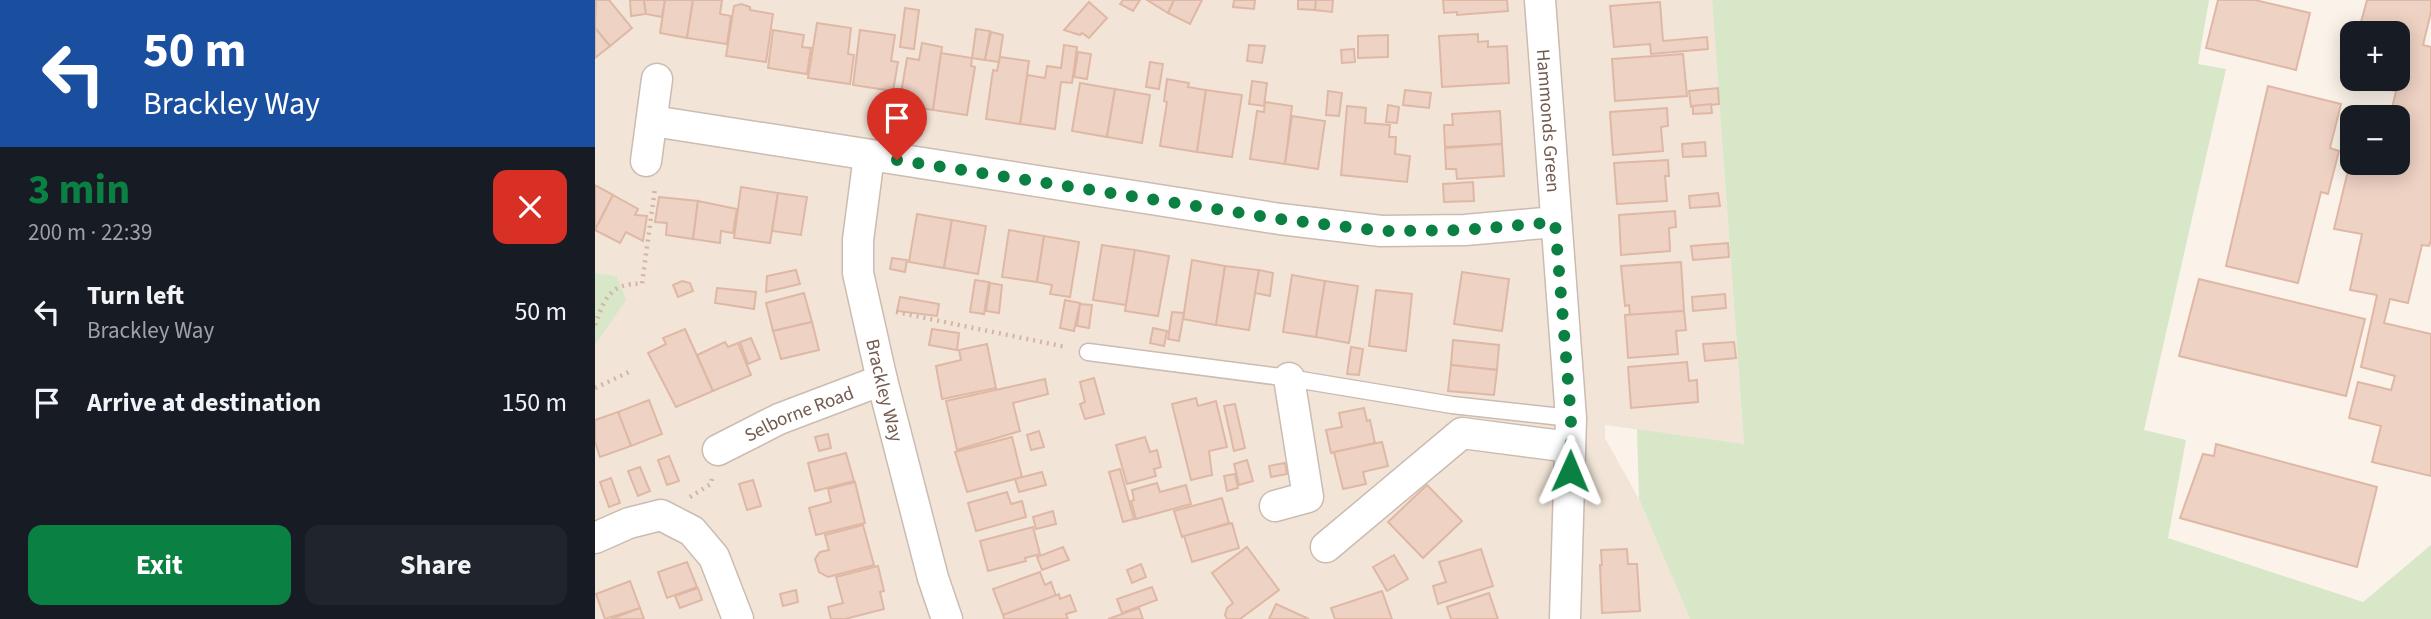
<!DOCTYPE html>
<meta charset="utf-8">
<style>
body{margin:0;font-family:"Source Sans 3",sans-serif;background:#20242c;color:#f1f3f6;height:100vh;display:flex;flex-direction:column;font-size:26px;white-space:nowrap}
*{box-sizing:border-box;margin:0}
p{font-size:23px;color:#9ea1a6}
.icon{flex:none;width:38px;height:38px;fill:none;stroke:currentColor;stroke-width:2;stroke-linecap:round;stroke-linejoin:round}
.map{position:relative;flex:1;overflow:hidden}
.sheet{display:flex;flex-direction:column;background:#171b24;width:595px}
.sheet>*{flex:none}
.hud{background:#1a4fa0;color:#fff;overflow:hidden}
.tools{position:absolute;left:1745px;top:21px;display:grid;gap:14px}
.tools a{display:grid;place-items:center;width:70px;height:70px;border-radius:14px;background:#171b24;box-shadow:0 4px 18px #0003;font-size:35px}
.pin{position:absolute;display:grid;place-items:center;width:60px;height:60px;color:#fff;margin:-72px -30px;border-radius:50% 50% 50% 0;rotate:-45deg;box-shadow:0 0 7px #0007}
.pin .icon{rotate:45deg}
.me{position:absolute;width:77px;margin:-38px;rotate:1deg;stroke-linejoin:round;filter:drop-shadow(0 0 5px #0008)}
.turn{display:flex;align-items:center;gap:24px;height:147px;padding:0 28px;font-size:32px}
.turn .icon{width:91px;height:91px;stroke-width:2.5}
.turn b{display:block;font-size:49px;line-height:60px}
.round{display:grid;place-items:center;flex:none;width:74px;height:74px;border-radius:14px;background:#20242c}
.head{display:flex;align-items:center;justify-content:space-between;height:119px;padding:0 28px}
h1{font-size:42px;font-weight:700;line-height:52px;color:#0b8043}
.primary-button{display:flex;gap:14px;margin-top:auto;padding:14px 28px}
.primary-button a{flex:1;height:80px;border-radius:14px;background:#0b8043;color:#fff;font-size:28px;font-weight:700;line-height:80px;text-align:center}
.primary-button a+a{background:#20242c;color:#f1f3f6}
ul{padding:0;list-style:none}
li{display:flex;align-items:center;gap:21px;height:91px;padding:0 28px}
li div{flex:1}
li b{display:block;font-size:26px}
li em{font-style:normal}
main{display:flex;flex:1;min-height:0}
.map>svg:first-child{display:block}
.residential{fill:#f2e5d8}
.green{fill:#d7e7c8}
.building{fill:#eed2c3;stroke:#dfb8a5;stroke-width:2}
.lines{fill:none;stroke-linecap:round;stroke-linejoin:round}
.lane-casing{stroke:#ccbbb0;stroke-width:19}
.street-casing{stroke:#ccbbb0;stroke-width:33}
.path{stroke:#d3b5a6;stroke-width:4.5;stroke-dasharray:2 5;stroke-linecap:butt}
.lane{stroke:#fff;stroke-width:16}
.street{stroke:#fff;stroke-width:30}
.route{stroke:#0b8043;stroke-width:12;stroke-dasharray:0 21.6}
.labels{text-anchor:middle;stroke-width:7;stroke-linejoin:round;paint-order:stroke}
.street-label{font-size:19px;fill:#735a4f;stroke:#fef7ef}
</style>
<main>
<section class="sheet">
<div class="hud">
<div class="turn"><svg class="icon" aria-label="left" viewBox="0 0 24 24"><path d="M17 20v-9H6M10 6l-5 5 5 5"/></svg><div><b>50 m</b>Brackley Way</div></div>
</div>
<div class="head"><div><h1>3 min</h1><p>200 m · 22:39</p></div><a class="round" style="background:#d93025;color:#fff"><svg class="icon" aria-label="close" viewBox="0 0 24 24"><path d="M6 6l12 12M18 6L6 18"/></svg></a></div>
<ul>
<li><svg class="icon" aria-label="left" viewBox="0 0 24 24"><path d="M17 20v-9H6M10 6l-5 5 5 5"/></svg><div><b>Turn left</b><p>Brackley Way</p></div><em>50 m</em></li>
<li><svg class="icon" aria-label="arrive" viewBox="0 0 24 24"><path d="M6 21V4h12l-3 4 3 4H6"/></svg><div><b>Arrive at destination</b></div><em>150 m</em></li>
</ul>
<div class="primary-button"><a>Exit</a><a>Share</a></div>
</section>
<div class="map">
<svg width="1836" height="619" viewBox="0 0 1836 619">
<rect width="100%" height="100%" fill="#fbf3e9"/>
<!-- residential -->
<polygon class="residential" points="0,0 1117,0 1149,444 1010,425 1010,438 1044,499 1095,619 0,619 0,345 30,300 22,276 0,273"/>
<!-- green -->
<g class="green">
<polygon points="1117,0 1614,0 1603,64 1631,69 1549,430 1591,440 1573,538 1768,602 1836,545 1836,619 1095,619 1044,499 1042,429 1149,444"/>
<polygon points="0,273 22,276 31,300 0,345"/>
</g>
<!-- building -->
<g class="building">
<polygon points="1,0 14,0 37,28 15,46 0,28"/>
<polygon points="35,0 49,0 51,14 36,16"/>
<polygon points="49,0 70,0 67,17 51,14"/>
<polygon points="70,0 98,0 92,38 65,33"/>
<polygon points="98,0 127,0 125,14 136,16 132,44 92,38"/>
<polygon points="528,0 545,0 538,11 525,4"/>
<polygon points="552,0 579,0 573,13"/>
<polygon points="579,0 607,0 595,24 573,13"/>
<polygon points="639,0 660,0 659,9 638,7"/>
<polygon points="703,0 721,0 720,10 703,9"/>
<polygon points="721,0 738,0 737,12 720,10"/>
<polygon points="848,0 912,0 913,11 862,15 862,12 849,13"/>
<polygon points="1623,0 1660,0 1715,13 1701,70 1611,48"/>
<polygon points="1772,0 1836,0 1836,12 1828,45 1836,47 1836,240 1834,246 1827,245 1813,303 1795,299 1789,323 1836,334 1836,476 1777,462 1786,426 1754,418 1763,382 1796,390 1800,376 1766,367 1782,295 1755,290 1767,234 1739,229 1757,154 1757,163 1802,163 1802,117 1795,117 1801,91 1750,81 1757,54 1757,79 1802,79 1802,33 1763,33"/>
<polygon points="494,2 512,18 494,38 487,33 485,35 469,30"/>
<polygon points="1065,2 1068,41 1112,37 1113,49 1056,54 1055,44 1019,47 1015,6"/>
<polygon points="146,4 155,7 155,10 178,14 171,62 131,56 139,6"/>
<polygon points="310,8 324,10 319,49 305,47"/>
<polygon points="222,23 256,28 253,54 259,55 255,84 213,78"/>
<polygon points="0,28 15,46 0,58"/>
<polygon points="381,29 395,31 390,60 377,58"/>
<polygon points="178,30 209,35 207,47 216,48 212,74 173,68"/>
<polygon points="265,30 300,35 296,61 303,62 298,91 258,85"/>
<polygon points="396,32 408,35 404,62 390,60"/>
<polygon points="883,34 883,42 893,41 893,47 912,46 914,83 847,87 844,36"/>
<polygon points="793,35 793,57 763,58 763,36"/>
<polygon points="327,43 347,47 338,110 304,105 312,58 324,60"/>
<polygon points="469,45 482,47 477,83 466,82 460,129 425,124 432,75 450,78 452,66 466,68"/>
<polygon points="654,45 670,46 667,63 652,61"/>
<polygon points="759,49 760,62 747,63 746,50"/>
<polygon points="483,52 496,54 492,79 479,77"/>
<polygon points="346,53 377,58 376,66 380,67 372,115 338,110"/>
<polygon points="1088,54 1092,96 1020,101 1017,59"/>
<polygon points="405,57 434,61 425,124 391,119 398,70 402,71"/>
<polygon points="555,62 568,64 564,89 551,87"/>
<polygon points="572,79 594,83 593,87 611,90 602,152 565,146 572,102 569,101"/>
<polygon points="657,81 672,83 669,106 654,104"/>
<polygon points="485,83 520,89 512,137 477,131"/>
<polygon points="1673,86 1746,104 1735,148 1744,151 1733,194 1726,192 1703,283 1631,266"/>
<polygon points="1123,88 1124,104 1096,107 1094,91"/>
<polygon points="520,89 555,95 547,143 512,137"/>
<polygon points="611,90 647,95 637,157 602,152"/>
<polygon points="810,90 836,93 834,108 808,105"/>
<polygon points="733,91 747,93 744,116 731,115"/>
<polygon points="670,102 697,106 690,164 655,159 662,111 669,112"/>
<polygon points="1116,104 1117,113 1098,114 1098,106"/>
<polygon points="793,105 804,107 802,123 791,122"/>
<polygon points="752,106 771,108 770,123 795,125 794,137 801,137 800,154 815,156 812,182 746,175"/>
<polygon points="1072,108 1073,126 1066,127 1068,151 1018,155 1015,112"/>
<polygon points="905,111 907,144 850,147 849,125 858,125 857,114"/>
<polygon points="697,116 730,121 723,169 690,164"/>
<polygon points="1110,142 1111,156 1088,157 1087,144"/>
<polygon points="907,144 909,176 862,179 861,169 851,169 850,148"/>
<polygon points="1073,160 1074,176 1070,176 1072,201 1022,204 1019,163"/>
<polygon points="878,182 879,201 849,202 848,184"/>
<polygon points="0,185 18,195 0,230"/>
<polygon points="146,187 183,193 175,243 139,238"/>
<polygon points="183,193 212,197 206,235 177,231"/>
<polygon points="1123,193 1125,206 1095,208 1094,196"/>
<polygon points="18,195 43,209 40,215 52,216 48,241 31,232 25,243 0,230"/>
<polygon points="64,197 103,201 98,239 71,235 72,223 60,222"/>
<polygon points="103,201 142,209 138,233 126,231 125,243 98,239"/>
<polygon points="1080,211 1081,227 1074,228 1075,251 1026,255 1024,215"/>
<polygon points="322,214 357,220 349,268 314,262"/>
<polygon points="357,220 391,226 383,274 349,268"/>
<polygon points="414,230 449,236 442,282 407,277"/>
<polygon points="449,236 484,242 475,297 455,294 457,285 442,282"/>
<polygon points="1133,243 1134,257 1098,260 1096,246"/>
<polygon points="507,245 540,250 531,305 498,300"/>
<polygon points="540,250 574,256 563,316 530,311"/>
<polygon points="297,258 312,260 310,272 295,269"/>
<polygon points="597,260 630,266 621,325 588,319"/>
<polygon points="1086,262 1089,311 1035,315 1034,305 1030,306 1026,266"/>
<polygon points="630,266 664,270 654,330 621,325"/>
<polygon points="201,270 205,284 171,292 172,276"/>
<polygon points="664,270 678,273 675,296 660,293"/>
<polygon points="867,272 914,279 907,331 859,324"/>
<polygon points="697,275 730,281 721,337 688,332"/>
<polygon points="1604,279 1770,319 1751,396 1584,356"/>
<polygon points="380,280 394,282 389,314 375,312"/>
<polygon points="87,281 95,283 98,291 83,297 78,285"/>
<polygon points="730,281 763,286 754,343 721,337"/>
<polygon points="395,283 407,285 404,313 391,311"/>
<polygon points="122,288 161,292 159,309 120,303"/>
<polygon points="781,290 817,294 811,351 774,346"/>
<polygon points="209,293 217,322 178,331 171,303"/>
<polygon points="1130,294 1131,308 1098,311 1097,297"/>
<polygon points="305,297 344,304 342,316 302,311"/>
<polygon points="470,300 485,303 479,331 465,328"/>
<polygon points="485,304 497,305 494,328 482,326"/>
<polygon points="1089,311 1091,330 1081,331 1083,354 1033,358 1030,315"/>
<polygon points="577,312 589,313 584,341 573,339"/>
<polygon points="217,322 224,350 186,359 178,331"/>
<polygon points="558,328 572,331 569,346 555,343"/>
<polygon points="90,329 118,391 81,407 53,353 71,344 68,338"/>
<polygon points="337,329 364,333 362,350 334,345"/>
<polygon points="156,338 165,359 153,364 145,342"/>
<polygon points="858,340 904,345 902,370 856,365"/>
<polygon points="130,342 133,347 143,343 156,375 118,391 102,355"/>
<polygon points="1139,342 1141,358 1110,361 1108,344"/>
<polygon points="392,344 401,388 347,399 341,366 366,360 364,350"/>
<polygon points="756,347 768,349 764,375 752,374"/>
<polygon points="1092,362 1094,381 1102,380 1103,402 1036,408 1033,367"/>
<polygon points="856,365 902,370 899,395 853,391"/>
<polygon points="499,378 509,414 490,419 485,404 490,402 485,382"/>
<polygon points="450,379 453,394 418,403 425,431 362,450 351,401"/>
<polygon points="601,398 603,406 621,401 632,447 614,451 617,475 596,480 577,404"/>
<polygon points="54,400 67,434 36,446 23,412"/>
<polygon points="640,404 650,448 639,451 629,406"/>
<polygon points="769,408 772,421 775,420 780,443 736,453 731,430 747,427 744,413"/>
<polygon points="23,412 36,446 5,457 0,442 0,420"/>
<polygon points="444,431 449,447 436,450 432,435"/>
<polygon points="233,434 236,448 224,451 220,437"/>
<polygon points="417,437 427,477 372,492 360,452"/>
<polygon points="550,437 555,452 562,450 566,467 559,469 561,476 532,484 521,445"/>
<polygon points="787,442 793,466 768,472 771,484 748,489 739,452"/>
<polygon points="1621,444 1782,487 1762,567 1585,518 1608,454 1619,456"/>
<polygon points="251,453 259,481 220,491 213,463"/>
<polygon points="74,456 84,481 72,485 63,460"/>
<polygon points="652,460 658,481 644,485 639,464"/>
<polygon points="690,463 692,474 676,477 674,466"/>
<polygon points="45,467 55,491 43,496 33,471"/>
<polygon points="525,469 539,519 528,522 514,472"/>
<polygon points="447,472 451,485 424,492 420,479"/>
<polygon points="640,474 643,488 632,491 629,476"/>
<polygon points="16,478 25,503 14,507 5,482"/>
<polygon points="158,480 166,506 152,510 144,484"/>
<polygon points="260,482 270,523 221,535 214,508 236,502 233,489"/>
<polygon points="562,483 565,492 591,485 596,504 541,519 536,501 539,500 537,490"/>
<polygon points="832,485 867,521 828,558 793,522"/>
<polygon points="412,492 416,504 427,501 431,517 381,531 373,503"/>
<polygon points="627,498 634,523 587,537 579,511"/>
<polygon points="458,511 461,524 441,529 438,517"/>
<polygon points="637,523 644,548 597,562 589,536"/>
<polygon points="268,525 279,565 233,577 224,572 220,559 225,552 234,550 230,535"/>
<polygon points="438,527 445,554 430,558 431,561 393,571 385,541"/>
<polygon points="468,547 474,560 447,570 442,557"/>
<polygon points="652,547 684,590 645,619 632,619 630,615 632,608 638,603 617,573"/>
<polygon points="886,549 898,586 843,604 838,586 851,582 844,562"/>
<polygon points="1032,549 1033,564 1042,564 1045,611 1007,613 1005,565 1007,565 1006,550"/>
<polygon points="799,555 813,579 792,591 778,567"/>
<polygon points="92,562 102,587 72,598 63,572"/>
<polygon points="546,564 551,577 537,583 532,570"/>
<polygon points="283,566 289,591 285,592 289,609 250,619 236,619 233,607 248,603 241,577"/>
<polygon points="445,572 450,585 456,582 461,596 408,615 398,589"/>
<polygon points="35,581 45,608 10,619 1,594"/>
<polygon points="557,587 562,600 527,613 522,599"/>
<polygon points="103,588 107,600 85,608 80,596"/>
<polygon points="201,590 203,602 188,606 185,594"/>
<polygon points="787,591 797,619 740,619 736,608"/>
<polygon points="894,593 903,619 856,619 852,607"/>
<polygon points="464,594 465,599 475,595 481,611 471,614 473,619 409,619 408,615"/>
<polygon points="681,604 714,619 674,619"/>
<polygon points="45,608 49,619 16,619"/>
<polygon points="544,608 548,619 513,619"/>
</g>
<g class="lines">
<!-- lane casing -->
<g class="lane-casing">
<polyline id="lane" points="493,352 694,378 857,405 976,418"/>
</g>
<!-- street casing -->
<g class="street-casing">
<g id="street">
<path id="s1" d="M 945,0 L 976,418 L 970,619"/>
<polyline points="58,121 685,219 786,231 870,230 960,222"/>
<path id="s2" d="M 274,156 L 263,240 L 263,273 L 287,380 L 338,578 L 352,619"/>
<polyline points="51,161 62,79"/>
<path id="s3" d="M 123,450 L 184,419 L 287,380"/>
<polyline points="680,506 713,497 694,378"/>
<polyline points="0,538 34,523 66,515 97,531 119,557 143,619"/>
<polyline points="731,547 867,433 975,447"/>
</g>
</g>
<!-- path -->
<g class="path">
<polyline points="301,312 471,347"/>
<path d="M 0,325 C 9,299 16,282 47,284 L 60,188"/>
<polyline points="0,388 36,371"/>
<polyline points="95,497 116,484 117,479"/>
</g>
<!-- lane -->
<use href="#lane" class="lane"/>
<!-- street -->
<use href="#street" class="street"/>
</g>
<g class="lines">
<!-- route -->
<polyline class="route" points="302,160 685,219 786,231 870,230 960,222 976,418 975,471"/>
</g>
<g class="labels">
<!-- street labels -->
<g class="street-label">
<text dy="7" stroke="none"><textPath href="#s1" startOffset="121">Hammonds Green</textPath></text>
<text dy="7" stroke="none"><textPath href="#s2" startOffset="238">Brackley Way</textPath></text>
<text dy="7" stroke="none"><textPath href="#s3" startOffset="89">Selborne Road</textPath></text>
</g>
</g>
</svg>
<div class="tools">
<a>+</a>
<a>−</a>
</div>
<div class="pin" style="left:302px;top:160px;background:#d93025"><svg class="icon" aria-label="arrive" viewBox="0 0 24 24"><path d="M6 21V4h12l-3 4 3 4H6"/></svg></div>
<svg class="me" style="left:975px;top:471px" viewBox="-20 -20 40 40"><path d="M0-17L14 15 0 8-14 15z" fill="#0b8043" stroke="#fff" stroke-width="4"/></svg>
</div>
</main>
